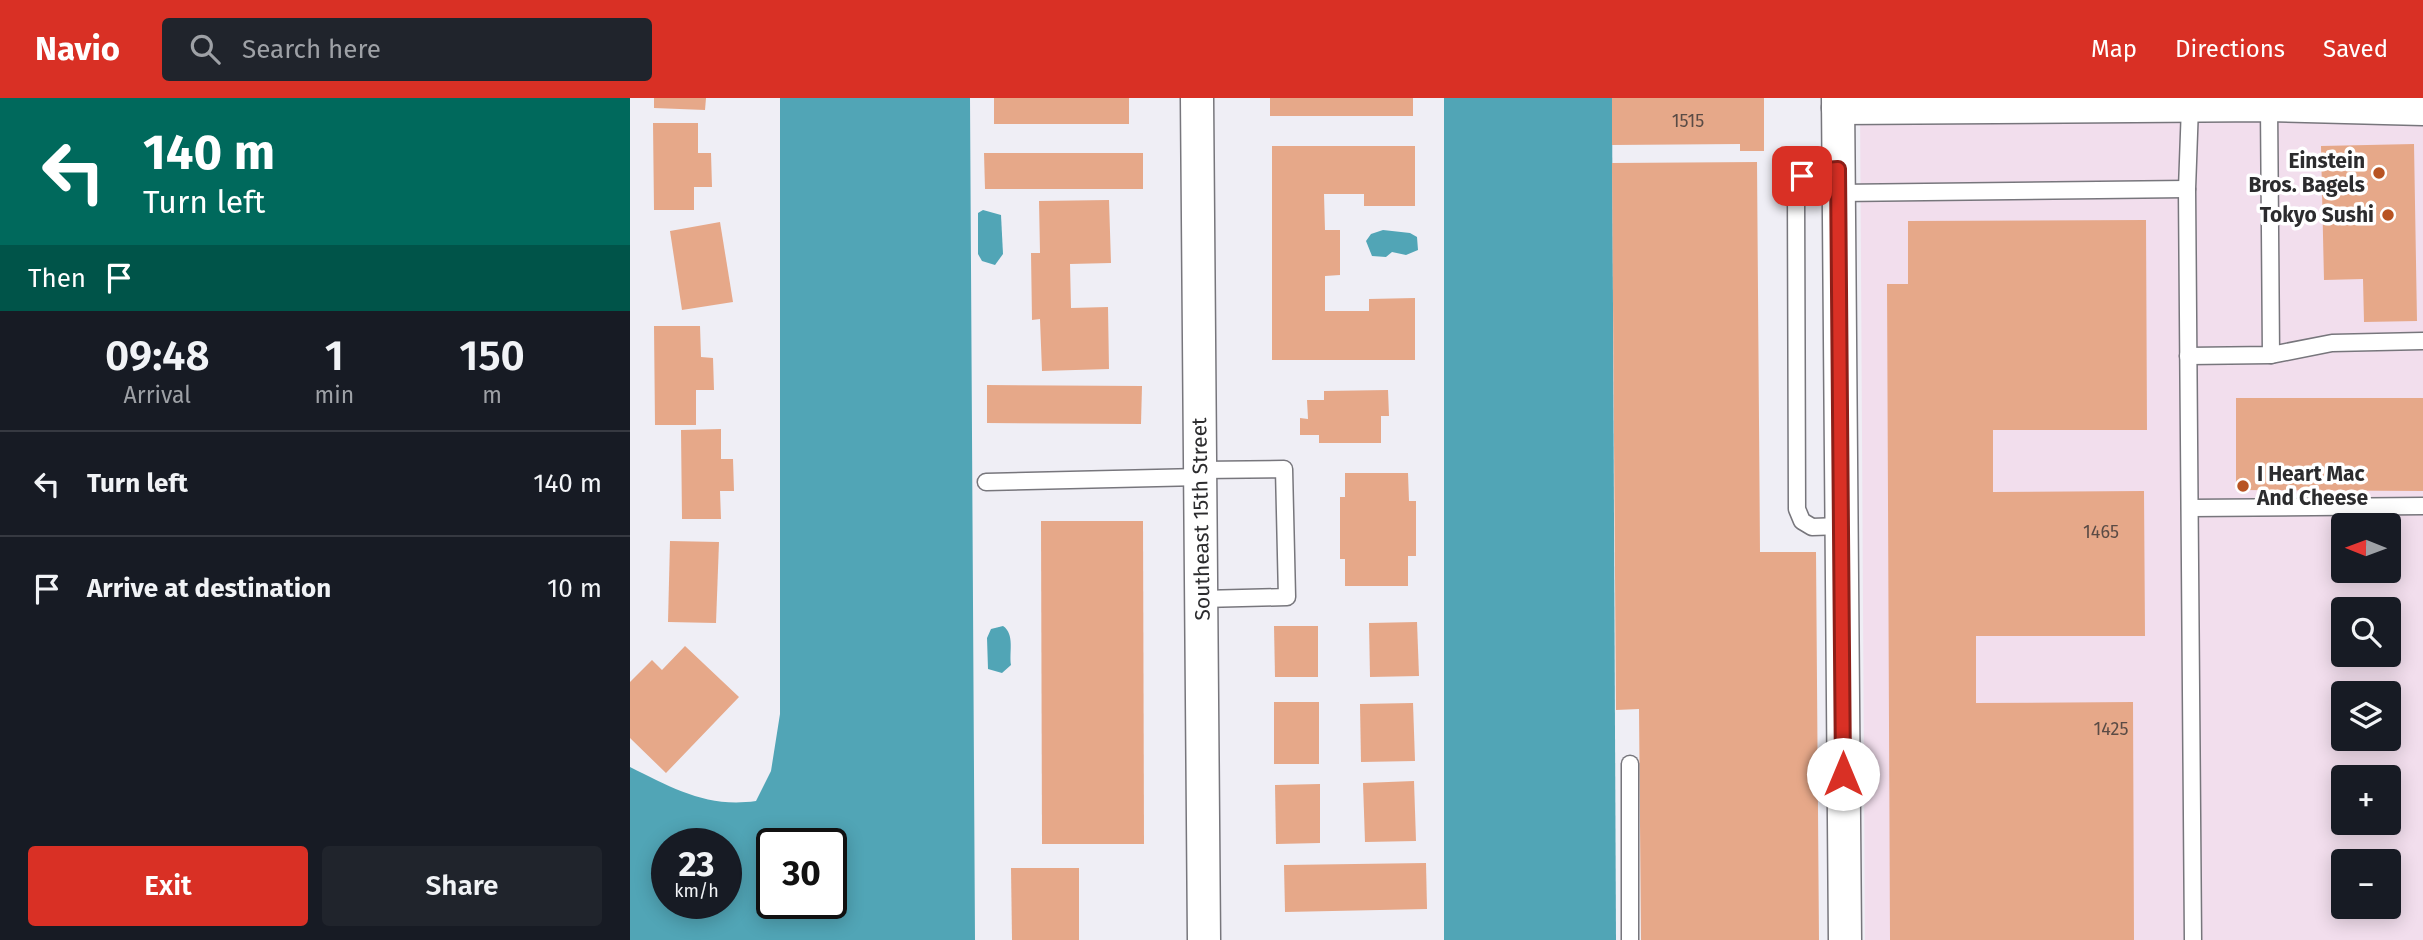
<!DOCTYPE html>
<meta charset="utf-8">
<style>
body{margin:0;font-family:"Fira Sans",sans-serif;background:#20242c;color:#f1f3f6;height:100vh;display:flex;flex-direction:column;font-size:26px;white-space:nowrap}
*{box-sizing:border-box;margin:0}
p{font-size:23px;color:#9ea1a6}
.icon{flex:none;width:38px;height:38px;fill:none;stroke:currentColor;stroke-width:2;stroke-linecap:round;stroke-linejoin:round}
.map{position:relative;flex:1;overflow:hidden}
.sheet{display:flex;flex-direction:column;background:#171b24;width:630px}
.sheet>*{flex:none}
.guide{background:#00695c;color:#fff;overflow:hidden}
.needle{width:46px;rotate:271deg}
.fabs{position:absolute;left:1701px;top:415px;display:grid;gap:14px}
.fabs a{display:grid;place-items:center;width:70px;height:70px;border-radius:7px;background:#171b24;box-shadow:0 4px 18px #0003;font-size:35px}
.speed{position:absolute;left:21px;top:730px;display:flex;gap:14px;font-size:35px;font-weight:700;text-align:center}
.speed>*{display:grid;place-content:center;width:91px;height:91px;border-radius:50%;background:#171b24;box-shadow:0 4px 18px #0003;line-height:1}
.speed small{font-size:18px;font-weight:400}
.speed .limit{border:4px solid #111;border-radius:10px;background:#fff;color:#111}
.pin{position:absolute;display:grid;place-items:center;width:60px;height:60px;color:#fff;margin:-30px;border-radius:14px;box-shadow:0 4px 10px #0006}
.me{position:absolute;width:77px;margin:-38px;rotate:0deg;stroke-linejoin:round;filter:drop-shadow(0 0 5px #0008)}
.turn{display:flex;align-items:center;gap:24px;height:147px;padding:0 28px;font-size:32px}
.turn .icon{width:91px;height:91px;stroke-width:2.5}
.turn b{display:block;font-size:49px;line-height:60px}
.then{display:flex;align-items:center;height:66px;padding:0 28px;background:#0003;gap:14px;font-size:26px}
.eta{display:flex;justify-content:space-evenly;align-items:center;height:119px;text-align:center}
.eta b{font-size:42px;font-weight:600;line-height:49px}
.action{display:flex;gap:14px;margin-top:auto;padding:14px 28px}
.action a{flex:1;height:80px;border-radius:7px;background:#d93025;color:#fff;font-size:28px;font-weight:600;line-height:80px;text-align:center}
.action a+a{background:#20242c;color:#f1f3f6}
ul{padding:0;list-style:none}
li{display:flex;align-items:center;gap:21px;height:105px;padding:0 28px;border-top:2px solid #363941}
li div{flex:1}
li b{display:block;font-size:26px}
li em{font-style:normal}
header{display:flex;align-items:center;gap:42px;box-sizing:border-box;height:98px;padding:0 35px;background:#d93025;color:#fff}
header strong{font-size:33px}
nav{display:flex;gap:38px;margin-inline-start:auto;font-size:24px}
.search{width:490px;height:63px;background:#20242c;display:flex;align-items:center;gap:18px;box-sizing:border-box;padding:0 24px;border-radius:7px;color:#9ea1a6;font-size:26px}
main{display:flex;flex:1;min-height:0}
.map>svg:first-child{display:block}
.commercial{fill:#f2deed;fill-rule:evenodd}
.water{fill:#51a5b6;fill-rule:evenodd}
.building{fill:#e6a889}
.lines{fill:none;stroke-linecap:round;stroke-linejoin:round}
.service-casing{stroke:#77767c;stroke-width:19}
.minor-casing{stroke:#77767c;stroke-width:35}
.service{stroke:#fff;stroke-width:16}
.minor{stroke:#fff;stroke-width:32}
.route-casing{stroke:#8d1f18;stroke-width:18}
.route{stroke:#d93025;stroke-width:12}
.poi-dot{fill:#b85322;stroke:#fff;stroke-width:2.5}
.labels{text-anchor:middle;stroke-width:7;stroke-linejoin:round;paint-order:stroke}
.number-label{font-size:18px;fill:#5a4b45}
.poi-label{font-size:21px;font-weight:bold;fill:#2c2c2e;stroke:#fff;text-anchor:end}
.street-label{font-size:21px;fill:#2c2c2e;stroke:#fff}
</style>
<header>
<strong>Navio</strong>
<div class="search"><svg class="icon" aria-label="search" viewBox="0 0 24 24"><circle cx="10" cy="10" r="6"/><path d="M15 15l6 6"/></svg>Search here</div>
<nav><a>Map</a><a>Directions</a><a>Saved</a></nav>
</header>
<main>
<section class="sheet">
<div class="guide">
<div class="turn"><svg class="icon" aria-label="left" viewBox="0 0 24 24"><path d="M17 20v-9H6M10 6l-5 5 5 5"/></svg><div><b>140 m</b>Turn left</div></div>
<div class="then">Then<svg class="icon" aria-label="arrive" viewBox="0 0 24 24"><path d="M6 21V4h12l-3 4 3 4H6"/></svg></div>
</div>
<div class="eta">
<div><b>09:48</b><p>Arrival</p></div>
<div><b>1</b><p>min</p></div>
<div><b>150</b><p>m</p></div>
</div>
<ul>
<li><svg class="icon" aria-label="left" viewBox="0 0 24 24"><path d="M17 20v-9H6M10 6l-5 5 5 5"/></svg><div><b>Turn left</b></div><em>140 m</em></li>
<li><svg class="icon" aria-label="arrive" viewBox="0 0 24 24"><path d="M6 21V4h12l-3 4 3 4H6"/></svg><div><b>Arrive at destination</b></div><em>10 m</em></li>
</ul>
<div class="action"><a>Exit</a><a>Share</a></div>
</section>
<div class="map">
<svg width="1793" height="842" viewBox="0 0 1793 842">
<rect width="100%" height="100%" fill="#efeef5"/>
<!-- commercial -->
<path class="commercial" d="M 1230,0 L 1793,0 L 1793,842 L 1235,842 ZM 1713,427 L 1759,427 L 1759,472 L 1713,472 ZM 1713,511 L 1759,511 L 1759,556 L 1713,556 ZM 1713,595 L 1759,595 L 1759,640 L 1713,640 ZM 1713,679 L 1759,679 L 1759,724 L 1713,724 ZM 1713,763 L 1759,763 L 1759,808 L 1713,808 Z"/>
<!-- water -->
<g class="water">
<path d="M 150,0 L 340,0 L 345,842 L 0,842 L 0,669 C 43,690 76,710 126,703 L 141,673 L 150,616 ZM 37,746 L 96,746 L 96,805 L 37,805 ZM 142,746 L 201,746 L 201,805 L 142,805 Z"/>
<polygon points="814,0 982,0 986,842 814,842"/>
<polygon points="353,112 371,117 373,156 365,167 352,163 348,156 348,115"/>
<polygon points="753,132 780,135 787,139 788,152 776,157 762,154 756,159 742,158 736,143 741,136"/>
<path d="M 373,528 C 385,536 379,554 381,567 L 372,575 L 358,571 L 357,540 L 361,531 Z"/>
</g>
<!-- building -->
<g class="building">
<polygon points="24,0 76,0 75,12 24,10"/>
<rect x="364" y="0" width="135" height="26"/>
<rect x="640" y="0" width="143" height="18"/>
<polygon points="982,0 1134,0 1134,53 1110,53 1110,46 982,47"/>
<polygon points="23,25 68,25 68,55 81,55 82,89 64,89 64,112 24,112"/>
<polygon points="1784,46 1787,223 1734,224 1733,181 1694,182 1691,48"/>
<polygon points="642,48 785,48 785,108 734,108 734,96 694,96 695,132 710,132 710,177 695,178 695,213 739,213 739,201 785,200 785,262 642,262"/>
<polygon points="354,55 513,55 513,91 355,91"/>
<polygon points="1127,64 1130,454 1186,454 1189,842 1011,842 1009,611 986,612 982,65"/>
<polygon points="479,102 481,165 440,166 441,210 478,209 479,271 412,273 410,221 402,222 401,155 410,155 409,103"/>
<polygon points="1516,122 1517,332 1363,332 1363,394 1514,393 1515,538 1346,538 1346,605 1503,604 1504,842 1260,842 1257,186 1278,186 1278,123"/>
<polygon points="90,124 103,204 52,212 40,133"/>
<polygon points="24,228 70,228 71,259 83,260 84,292 66,292 66,327 25,327"/>
<polygon points="357,287 512,288 511,326 357,325"/>
<polygon points="758,292 759,318 751,318 751,345 689,345 689,337 670,337 670,320 678,321 677,302 694,302 694,293"/>
<polygon points="1606,300 1793,300 1793,393 1606,392"/>
<polygon points="91,331 91,361 103,361 104,393 90,393 91,421 52,421 51,332"/>
<polygon points="715,375 778,375 779,403 786,403 786,458 778,458 778,488 715,488 715,461 710,461 710,399 715,399"/>
<polygon points="411,423 513,423 514,746 412,746"/>
<polygon points="40,443 89,444 86,525 38,524"/>
<polygon points="787,524 789,578 740,579 739,525"/>
<polygon points="644,528 688,528 688,579 645,579"/>
<polygon points="55,548 109,599 36,675 0,640 0,584 22,562 32,572"/>
<rect x="644" y="604" width="45" height="62"/>
<polygon points="783,605 785,663 731,664 730,606"/>
<polygon points="784,683 786,743 735,744 733,685"/>
<polygon points="690,686 690,745 646,746 645,687"/>
<polygon points="796,765 797,811 655,814 654,767"/>
<polygon points="381,770 449,770 449,842 382,842"/>
</g>
<g class="lines">
<!-- service casing -->
<g class="service-casing">
<g id="service">
<polyline points="1639,7 1641,257"/>
<polyline points="1560,8 1557,91 1563,842"/>
<path d="M 1208,71 C 1189,72 1176,70 1166,88 L 1167,411 L 1172,423 L 1182,429 L 1211,428"/>
<polyline points="1209,95 1557,91"/>
<polyline points="1558,258 1641,257 1702,245 1793,243"/>
<polyline points="570,372 654,371 657,499 572,501"/>
<polyline points="356,384 570,379"/>
<polyline points="1560,410 1793,408"/>
<polyline points="1000,842 1000,666"/>
</g>
</g>
<!-- minor casing -->
<g class="minor-casing">
<g id="minor">
<polyline points="567,0 574,842"/>
<polyline points="1208,0 1215,842"/>
<polyline points="1208,10 1639,7 1793,11"/>
</g>
</g>
<!-- service -->
<use href="#service" class="service"/>
<!-- minor -->
<use href="#minor" class="minor"/>
</g>
<g class="lines">
<!-- route casing -->
<g class="route-casing">
<polyline id="route" points="1172,78 1180,73 1208,71 1213,676"/>
</g>
<!-- route -->
<use href="#route" class="route"/>
</g>
<!-- markers -->
<g class="poi-dot">
<circle cx="1749" cy="75" r="7"/>
<circle cx="1758" cy="117" r="7"/>
<circle cx="1613" cy="388" r="7"/>
</g>
<g class="labels">
<!-- number labels -->
<g class="number-label">
<text x="1058" y="29">1515</text>
<text x="1471" y="440">1465</text>
<text x="1481" y="637">1425</text>
</g>
<!-- poi labels -->
<g class="poi-label">
<text x="1735" y="70">Einstein<tspan x="1735" dy="24">Bros. Bagels</tspan></text>
<text x="1744" y="124">Tokyo Sushi</text>
<text x="1627" y="383" text-anchor="start">I Heart Mac<tspan x="1627" dy="24">And Cheese</tspan></text>
</g>
<!-- street labels -->
<g class="street-label">
<text transform="translate(571 421) rotate(-91)" y="7">Southeast 15th Street</text>
</g>
</g>
</svg>
<div class="fabs">
<a><svg class="needle" viewBox="-14 -14 28 28"><path d="M0-13l5 13h-10z" fill="#e53935"/><path d="M0 13l5-13h-10z" fill="#9ea1a6"/></svg></a>
<a><svg class="icon" aria-label="search" viewBox="0 0 24 24"><circle cx="10" cy="10" r="6"/><path d="M15 15l6 6"/></svg></a>
<a><svg class="icon" aria-label="layers" viewBox="0 0 24 24"><path d="M12 4l9 5-9 5-9-5zM3 14l9 5 9-5"/></svg></a>
<a>+</a>
<a>−</a>
</div>
<div class="speed"><div>23<small>km/h</small></div><div class="limit">30</div></div>
<div class="pin" style="left:1172px;top:78px;background:#d93025"><svg class="icon" aria-label="arrive" viewBox="0 0 24 24"><path d="M6 21V4h12l-3 4 3 4H6"/></svg></div>
<svg class="me" style="left:1213px;top:676px" viewBox="-20 -20 40 40"><circle r="19" fill="#fff"/><path d="M0-13L10 11 0 6-10 11z" fill="#d93025"/></svg>
</div>
</main>
